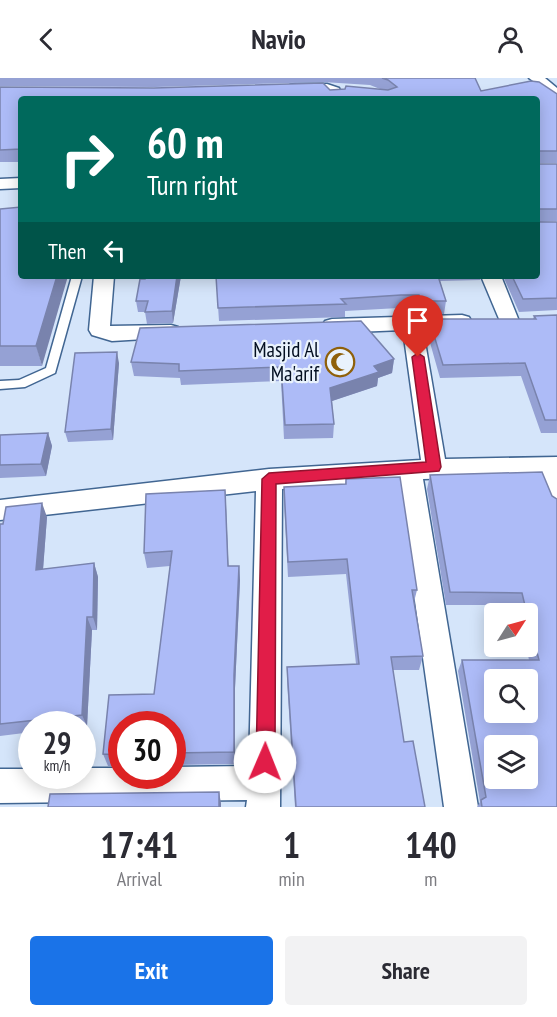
<!DOCTYPE html>
<style>
body{margin:0;font-family:"PT Sans Narrow",sans-serif;background:#f2f2f3;color:#2b2b33;height:100vh;display:flex;flex-direction:column;font-size:22px;white-space:nowrap}
*{box-sizing:border-box;margin:0}
p{font-size:20px;color:#7c7c81}
.icon{flex:none;width:33px;height:33px;fill:none;stroke:currentColor;stroke-width:2;stroke-linecap:round;stroke-linejoin:round}
.map{position:relative;height:729px;overflow:hidden}
.details{display:flex;flex-direction:column;background:#fff;flex:1}
.details>*{flex:none}
.hud{position:absolute;left:18px;top:18px;width:522px;height:183px;border-radius:6px;box-shadow:0 3px 15px #0003;background:#00695c;color:#fff;overflow:hidden}
.needle{width:39px;rotate:54deg}
.fabs{position:absolute;left:484px;top:525px;display:grid;gap:12px}
.fabs a{display:grid;place-items:center;width:54px;height:54px;border-radius:6px;background:#fff;box-shadow:0 3px 15px #0003;font-size:30px}
.speed{position:absolute;left:18px;top:633px;display:flex;gap:12px;font-size:30px;font-weight:700;text-align:center}
.speed>*{display:grid;place-content:center;width:78px;height:78px;border-radius:50%;background:#fff;box-shadow:0 3px 15px #0003;line-height:1}
.speed small{font-size:15px;font-weight:400}
.speed .limit{border:9px solid #d22;background:#fff;color:#111}
.pin{position:absolute;display:grid;place-items:center;width:51px;height:51px;color:#fff;margin:-62px -26px;border-radius:50% 50% 50% 0;rotate:-45deg;box-shadow:0 0 6px #0007}
.pin .icon{rotate:45deg}
.me{position:absolute;width:66px;margin:-33px;rotate:1deg;stroke-linejoin:round;filter:drop-shadow(0 0 4px #0008)}
.turn{display:flex;align-items:center;gap:21px;height:126px;padding:0 30px;font-size:27px}
.turn .icon{width:78px;height:78px;stroke-width:2.5}
.turn b{display:block;font-size:42px;line-height:51px}
.then{display:flex;align-items:center;height:57px;padding:0 30px;background:#0003;gap:12px;font-size:22px}
.eta{display:flex;justify-content:space-evenly;align-items:center;height:102px;text-align:center}
.eta b{font-size:36px;font-weight:600;line-height:42px}
.action{display:flex;gap:12px;margin-top:auto;padding:12px 30px}
.action a{flex:1;height:69px;border-radius:6px;background:#1a73e8;color:#fff;font-size:24px;font-weight:600;line-height:69px;text-align:center}
.action a+a{background:#f2f2f3;color:#2b2b33}
header{display:flex;justify-content:space-between;align-items:center;height:78px;padding:0 30px;background:#fff;font-size:27px;font-weight:600}
.map>svg:first-child{display:block}
.lines{fill:none;stroke-linecap:round;stroke-linejoin:round}
.service-casing{stroke:#416692;stroke-width:3}
.minor-casing{stroke:#416692;stroke-width:3}
.service{fill:#fff;fill-rule:evenodd}
.minor{fill:#fff;fill-rule:evenodd}
.wall{fill:#95a1d4}
.shaded-wall{fill:#7983ad}
.building{fill:#adbbf7;stroke:#7983ad;stroke-width:1.5;fill-rule:evenodd}
.route{fill:#e11d48;stroke:#92132f;stroke-width:1.5}
.labels{text-anchor:middle;stroke-width:4.5;stroke-linejoin:round;paint-order:stroke}
.poi-label{font-size:21px;fill:#030f21;stroke:#e9f2fc;text-anchor:end}
</style>
<header><svg class="icon" aria-label="back" viewBox="0 0 24 24"><path d="M15 5l-7 7 7 7"/></svg>Navio<svg class="icon" aria-label="person" viewBox="0 0 24 24"><circle cx="12" cy="8" r="4"/><path d="M4 21q1-7 8-7t8 7"/></svg></header>
<div class="map">
<svg width="557" height="729" viewBox="0 0 557 729">
<rect width="100%" height="100%" fill="#d5e5fa"/>
<g class="lines">
<!-- service casing -->
<g class="service-casing">
<polygon id="service" points="72,198 82,198 55,295 25,309 0,311 0,303 19,302 46,290"/>
</g>
<!-- minor casing -->
<g class="minor-casing">
<g id="minor">
<polygon points="529,0 545,0 557,10 557,21"/>
<polygon points="295,6 327,6 339,10 343,21 329,21 325,14 290,13 290,7"/>
<polygon points="21,100 21,110 0,111 0,101"/>
<polygon points="94,198 114,198 110,248 171,247 178,249 181,254 178,259 112,263 92,257 89,252"/>
<polygon points="481,198 501,198 519,243 516,248 502,248"/>
<polygon points="462,237 469,239 472,244 469,249 423,252 445,381 557,379 557,434 548,431 536,398 423,401 478,729 444,729 398,402 282,411 280,729 246,729 247,722 0,725 0,691 32,691 32,698 82,698 82,690 122,690 122,698 172,698 172,689 249,688 256,413 0,442 0,422 269,391 421,382 403,252 332,255 325,253 322,248 325,243 332,241"/>
</g>
</g>
<!-- service -->
<use href="#service" class="service"/>
<!-- minor -->
<use href="#minor" class="minor"/>
</g>
<!-- wall -->
<g class="wall">
<polygon points="0,0 475,0 481,13 557,16 557,85 539,85 539,86 557,86 557,143 539,143 557,144 557,232 519,234 503,198 537,198 537,21 21,21 21,84 0,84 0,9 330,12 380,11 370,7 323,4 155,9 0,8"/>
<polygon points="0,131 42,288 0,288"/>
<polygon points="145,198 181,198 173,245 147,246 145,234 138,234 136,223 145,201"/>
<polygon points="216,198 481,198 480,202 440,203 446,223 444,236 419,236 417,229 345,233 345,239 219,243"/>
<polygon points="557,237 557,355 541,355 521,298 440,300 427,254 429,241 533,241 534,238"/>
<polygon points="394,281 392,295 378,300 377,308 332,323 334,346 333,360 284,361 281,303 181,307 180,300 134,298 131,284"/>
<polygon points="119,285 113,362 68,364 65,354"/>
<polygon points="48,355 52,368 46,398 0,400 0,357"/>
<polygon points="542,394 557,729 477,729 480,724 458,593 462,582 529,582 526,568 528,568 528,536 518,536 516,527 446,527 427,411 430,397"/>
<polygon points="346,401 417,512 414,524 423,578 419,592 393,592 404,664 425,729 295,729 287,603 287,589 356,586 346,496 288,499 284,425 284,409 345,406"/>
<polygon points="225,412 228,488 239,488 240,502 235,610 235,686 172,687 172,646 122,646 122,689 121,688 108,688 103,676 109,617 154,616 170,488 147,490 144,475 146,416"/>
<polygon points="47,439 43,491 94,485 98,499 97,552 92,552 87,648 82,649 82,646 32,646 32,654 0,658 0,446"/>
</g>
<!-- shaded-wall -->
<g class="shaded-wall">
<polygon points="57,198 68,198 42,288 36,268"/>
<polygon points="177,198 181,198 173,245 172,233"/>
<polygon points="117,274 119,285 113,362 111,351"/>
<polygon points="394,281 392,295 378,300 377,308 329,324 330,310 374,288"/>
<polygon points="48,355 52,368 46,398 41,386"/>
<polygon points="225,412 226,427 229,502 228,488"/>
<polygon points="42,425 47,439 42,505 36,492"/>
<polygon points="94,485 98,499 97,552 93,539"/>
<polygon points="239,488 240,502 235,610 235,686 234,674 234,597"/>
<polygon points="87,539 92,552 87,648 82,637"/>
<polygon points="219,714 221,725 221,729 219,729"/>
</g>
<!-- building -->
<g class="building">
<polygon points="382,0 475,0 481,13 531,3 539,4 557,16 557,73 539,73 539,86 557,86 557,131 539,131 539,144 557,144 557,220 523,221 512,198 537,198 537,21 21,21 21,71 0,72 0,9 154,10 323,5 330,12 345,11 346,8 388,12 397,9 388,2"/>
<polygon points="21,129 21,198 57,198 36,268 0,268 0,131"/>
<polygon points="145,198 177,198 172,233 145,234 148,223 136,223 140,201 145,201"/>
<polygon points="216,198 438,198 446,223 421,223 419,217 401,217 341,221 346,226 218,230"/>
<polygon points="557,237 557,342 545,342 525,285 443,287 429,241 536,241 534,238"/>
<polygon points="361,243 394,281 374,288 379,294 330,310 334,346 285,347 281,289 179,293 179,286 131,284 140,250"/>
<polygon points="117,274 111,351 65,354 75,275"/>
<polygon points="48,355 41,386 0,387 0,357"/>
<path d="M 542,394 L 552,418 L 557,421 L 557,729 L 482,729 L 481,722 L 486,719 L 462,582 L 539,582 L 528,540 L 528,536 L 527,536 L 522,515 L 450,514 L 430,397 ZM 495,602 L 528,602 L 528,634 L 495,634 ZM 495,668 L 528,668 L 528,700 L 495,700 Z"/>
<polygon points="400,399 417,512 412,512 423,578 391,579 404,664 413,663 425,729 296,729 287,589 359,586 347,481 288,484 284,409 346,406 346,401"/>
<polygon points="225,412 228,488 239,488 234,597 234,674 172,675 172,646 122,646 122,684 119,684 119,677 103,676 109,617 154,616 172,473 144,475 146,416"/>
<polygon points="42,425 36,492 94,485 93,539 87,539 82,637 0,646 0,446 3,446 6,429"/>
<polygon points="219,714 219,729 48,729 50,716"/>
</g>
<!-- route -->
<polygon class="route" points="418,275 424,279 441,389 439,393 276,406 275,684 272,690 265,693 259,690 256,684 262,401 269,395 426,384 412,279"/>
<!-- icons -->
<defs>
<g id="mosque-ring" transform="scale(1.5)"><circle r="9.5" fill="#e9f2fc" stroke="#8f600a" stroke-width="1.5"/><path d="M3.5-4.9A6 6 0 1 0 3.5 4.9A5 5 0 1 1 3.5-4.9Z" fill="#8f600a"/></g>
</defs>
<g fill-rule="evenodd">
<use href="#mosque-ring" x="340" y="284"/>
</g>
<g class="labels">
<!-- poi labels -->
<g class="poi-label">
<text x="319" y="279">Masjid Al<tspan x="319" dy="24">Ma'arif</tspan></text>
</g>
</g>
</svg>
<div class="fabs">
<a><svg class="needle" viewBox="-14 -14 28 28"><path d="M0-13l5 13h-10z" fill="#e53935"/><path d="M0 13l5-13h-10z" fill="#7c7c81"/></svg></a>
<a><svg class="icon" aria-label="search" viewBox="0 0 24 24"><circle cx="10" cy="10" r="6"/><path d="M15 15l6 6"/></svg></a>
<a><svg class="icon" aria-label="layers" viewBox="0 0 24 24"><path d="M12 4l9 5-9 5-9-5zM3 14l9 5 9-5"/></svg></a>
</div>
<div class="speed"><div>29<small>km/h</small></div><div class="limit">30</div></div>
<div class="pin" style="left:418px;top:279px;background:#d93025"><svg class="icon" aria-label="arrive" viewBox="0 0 24 24"><path d="M6 21V4h12l-3 4 3 4H6"/></svg></div>
<svg class="me" style="left:265px;top:684px" viewBox="-20 -20 40 40"><circle r="19" fill="#fff"/><path d="M0-13L10 11 0 6-10 11z" fill="#e11d48"/></svg>
<div class="hud">
<div class="turn"><svg class="icon" aria-label="right" viewBox="0 0 24 24"><path d="M7 20v-9h11M14 6l5 5-5 5"/></svg><div><b>60 m</b>Turn right</div></div>
<div class="then">Then<svg class="icon" aria-label="left" viewBox="0 0 24 24"><path d="M17 20v-9H6M10 6l-5 5 5 5"/></svg></div>
</div>
</div>
<section class="details">
<div class="eta">
<div><b>17:41</b><p>Arrival</p></div>
<div><b>1</b><p>min</p></div>
<div><b>140</b><p>m</p></div>
</div>
<div class="action"><a>Exit</a><a>Share</a></div>
</section>
